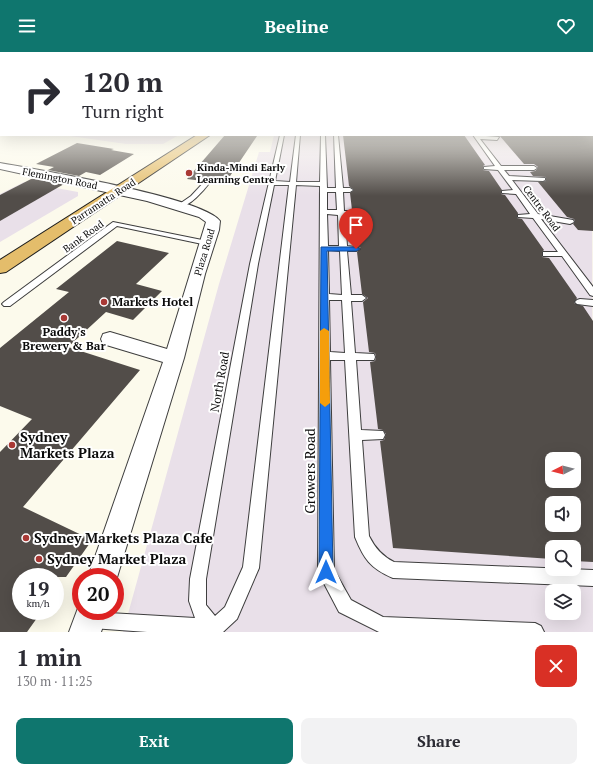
<!DOCTYPE html>
<meta charset="utf-8">
<style>
body{margin:0;font-family:"PT Serif",serif;background:#f2f2f3;color:#2b2b33;height:100vh;display:flex;flex-direction:column;font-size:15px;white-space:nowrap}
*{box-sizing:border-box;margin:0}
p{font-size:13px;color:#7c7c81}
.icon{flex:none;width:22px;height:22px;fill:none;stroke:currentColor;stroke-width:2;stroke-linecap:round;stroke-linejoin:round}
.map{position:relative;height:580px;overflow:hidden}
.details{display:flex;flex-direction:column;background:#fff;flex:1}
.details>*{flex:none}
.guide{position:absolute;left:0px;top:0px;width:593px;height:84px;box-shadow:0 4px 16px #0002;background:#fff;color:#2b2b33;overflow:hidden}
.needle{width:26px;rotate:264deg}
.tools{position:absolute;left:545px;top:400px;display:grid;gap:8px}
.tools a{display:grid;place-items:center;width:36px;height:36px;border-radius:8px;background:#fff;box-shadow:0 4px 16px #0002;font-size:20px}
.speed{position:absolute;left:12px;top:516px;display:flex;gap:8px;font-size:20px;font-weight:700;text-align:center}
.speed>*{display:grid;place-content:center;width:52px;height:52px;border-radius:50%;background:#fff;box-shadow:0 4px 16px #0002;line-height:1}
.speed small{font-size:10px;font-weight:400}
.speed .limit{border:6px solid #d22;background:#fff;color:#111}
.pin{position:absolute;display:grid;place-items:center;width:34px;height:34px;color:#fff;margin:-41px -17px;border-radius:50% 50% 50% 0;rotate:-45deg;box-shadow:0 0 4px #0007}
.pin .icon{rotate:45deg}
.me{position:absolute;width:44px;margin:-22px;rotate:0deg;stroke-linejoin:round;filter:drop-shadow(0 0 3px #0008)}
.turn{display:flex;align-items:center;gap:14px;height:84px;padding:0 16px;font-size:18px}
.turn .icon{width:52px;height:52px;stroke-width:2.5}
.turn b{display:block;font-size:28px;line-height:34px}
.round{display:grid;place-items:center;flex:none;width:42px;height:42px;border-radius:8px;background:#f2f2f3}
.overview{display:flex;align-items:center;justify-content:space-between;height:68px;padding:0 16px}
h1{font-size:24px;font-weight:800;line-height:30px}
.primary-button{display:flex;gap:8px;margin-top:auto;padding:8px 16px}
.primary-button a{flex:1;height:46px;border-radius:8px;background:#0f766e;color:#fff;font-size:16px;font-weight:800;line-height:46px;text-align:center}
.primary-button a+a{background:#f2f2f3;color:#2b2b33}
header{display:flex;justify-content:space-between;align-items:center;height:52px;padding:0 16px;background:#0f766e;color:#fff;font-size:18px;font-weight:800}
.map>svg:first-child{display:block}
.industrial{fill:#e9e0e9;fill-rule:evenodd}
.building{fill:#524d49;fill-rule:evenodd}
.lines{fill:none;stroke-linecap:round;stroke-linejoin:round}
.service-casing{stroke:#3e3e3e;stroke-width:2}
.minor-casing{stroke:#3e3e3e;stroke-width:2}
.trunk-casing{stroke:#1c1c1c;stroke-width:2}
.service{fill:#fff;fill-rule:evenodd}
.minor{fill:#fff;fill-rule:evenodd}
.trunk{fill:#e4bd6b;fill-rule:evenodd}
.route{fill:#1a73e8;stroke:#114b97}
.slow{fill:#f59e0b}
.poi-dot{fill:#a93935;stroke:#fff;stroke-width:1.5}
.labels{text-anchor:middle;stroke-width:4;stroke-linejoin:round;paint-order:stroke}
.far-poi-label{font-size:10px;font-weight:bold;fill:#0b0b0b;stroke:#fff;text-anchor:start}
.far-street-label{font-size:10px;fill:#0b0b0b;stroke:#fff}
.poi-label{font-size:12px;font-weight:bold;fill:#0b0b0b;stroke:#fff;text-anchor:start}
.street-label{font-size:12px;fill:#0b0b0b;stroke:#fff}
.near-poi-label{font-size:14px;font-weight:bold;fill:#0b0b0b;stroke:#fff;text-anchor:start}
.near-street-label{font-size:14px;fill:#0b0b0b;stroke:#fff}
</style>
<header><svg class="icon" aria-label="menu" viewBox="0 0 24 24"><path d="M4 6h16M4 12h16M4 18h16"/></svg>Beeline<svg class="icon" aria-label="heart" viewBox="0 0 24 24"><path d="M12 20l-8-8c-3-5 5-10 8-4 3-6 11-1 8 4z"/></svg></header>
<div class="map">
<svg width="593" height="580" viewBox="0 0 593 580">
<rect width="100%" height="100%" fill="#fcfaec"/>
<!-- industrial -->
<g class="industrial">
<path d="M 592,63 L 593,580 L 123,580 L 219,232 L 259,100 L 270,100 L 274,83 L 592,83 ZM 552,407 L 574,407 L 574,429 L 552,429 ZM 552,451 L 574,451 L 574,473 L 552,473 ZM 552,495 L 574,495 L 574,517 L 552,517 ZM 552,539 L 574,539 L 574,561 L 552,561 Z"/>
<polygon points="63,83 179,83 163,92 126,92"/>
<polygon points="24,130 78,140 78,144 0,190 0,142"/>
</g>
<!-- building -->
<g class="building">
<polygon points="225,83 257,84 226,130 212,129 206,127 203,129 187,127"/>
<path d="M 343,83 L 464,83 L 485,113 L 483,114 L 483,118 L 489,119 L 502,138 L 501,142 L 505,143 L 518,161 L 517,166 L 522,167 L 544,198 L 542,200 L 542,205 L 549,206 L 577,246 L 574,251 L 583,254 L 593,269 L 593,510 L 574,509 L 574,495 L 552,495 L 552,507 L 393,496 L 380,389 L 384,388 L 386,382 L 383,378 L 378,377 L 370,310 L 375,309 L 376,305 L 375,301 L 369,300 L 363,250 L 368,246 L 362,242 L 357,200 L 361,196 L 356,194 L 353,164 L 356,161 L 352,158 L 350,141 L 354,138 L 349,134 ZM 552,407 L 574,407 L 574,429 L 552,429 ZM 552,451 L 574,451 L 574,473 L 552,473 Z"/>
<polygon points="499,83 593,83 593,179 578,178 573,172 575,170 574,167 567,165 538,130 546,129 546,125 533,124 530,120 535,119 538,116 538,115 534,112 524,112"/>
<polygon points="77,91 114,97 111,98 134,102 100,123 86,120 79,124 48,118 54,115 36,112"/>
<polygon points="33,126 64,132 0,169 0,143"/>
<polygon points="117,189 169,201 136,232 162,239 133,268 106,260 68,295 140,318 23,455 92,488 66,525 21,525 21,559 42,559 27,580 0,580 0,400 32,367 0,354 0,296 69,240 56,237"/>
</g>
<g class="lines">
<!-- service casing -->
<g class="service-casing">
<g id="service">
<path d="M 280,83 L 284,83 L 275,129 L 290,130 L 296,83 L 300,83 L 296,130 L 320,130 L 321,83 L 325,83 L 327,136 L 336,136 L 334,83 L 338,83 L 343,136 L 350,136 L 353,138 L 350,140 L 343,140 L 344,159 L 352,159 L 355,161 L 352,163 L 345,163 L 347,194 L 356,195 L 360,197 L 356,199 L 347,199 L 351,243 L 362,243 L 366,246 L 362,249 L 351,249 L 355,301 L 374,302 L 375,305 L 374,308 L 356,308 L 361,378 L 383,379 L 385,383 L 383,387 L 362,388 L 369,484 C 375,496 382,504 394,510 L 593,518 L 593,534 L 393,526 C 370,516 364,507 355,485 L 345,308 L 330,308 L 334,518 L 351,548 L 383,565 L 535,571 L 541,574 L 544,580 L 379,580 L 339,560 L 318,520 L 320,134 L 296,133 L 259,516 L 237,567 L 223,580 L 147,580 L 92,576 L 86,574 L 84,568 L 86,562 L 92,560 L 195,566 L 189,549 L 190,527 L 250,212 ZM 274,133 L 289,133 L 243,515 L 225,555 L 215,564 L 206,553 L 206,527 L 258,212 ZM 327,140 L 336,140 L 337,158 L 327,158 ZM 327,162 L 338,163 L 339,194 L 328,194 ZM 328,198 L 340,199 L 342,243 L 329,242 ZM 329,248 L 342,248 L 345,301 L 330,300 Z"/>
<polygon points="473,83 499,85 497,88 480,87 501,114 534,114 537,116 534,118 504,118 509,124 545,126 545,128 543,129 512,128 538,162 573,168 574,170 570,172 541,167 593,235 593,244 590,243 562,204 543,204 543,200 558,200 533,166 518,165 518,163 530,162 516,142 502,141 502,139 513,138 498,118 484,117 484,115 495,114"/>
<path d="M 206,128 L 211,129 C 205,137 188,157 178,155 L 178,153 L 191,144 Z"/>
<polygon points="113,170 207,189 211,191 207,193 117,174 10,254 4,254 2,252 4,250"/>
<polygon points="580,247 593,248 593,254 577,252 575,250 577,248"/>
</g>
</g>
<!-- minor casing -->
<g class="minor-casing">
<g id="minor">
<rect x="0" y="66" width="1" height="6"/>
<path d="M 0,111 C 35,117 204,146 220,169 L 219,178 L 205,222 L 184,306 L 115,532 L 115,525 L 88,525 L 163,310 L 103,292 L 101,287 L 103,282 L 110,280 L 167,297 L 206,170 L 199,165 L 147,149 L 0,117 Z"/>
<polygon points="81,548 81,559 108,559 101,580 69,580"/>
</g>
</g>
<!-- trunk casing -->
<g class="trunk-casing">
<polygon id="trunk" points="197,83 210,83 6,220 0,221 0,208"/>
</g>
<!-- service -->
<use href="#service" class="service"/>
<!-- minor -->
<use href="#minor" class="minor"/>
<!-- trunk -->
<use href="#trunk" class="trunk"/>
</g>
<!-- sky -->
<linearGradient id="sky" x2="0" y2="1"><stop stop-color="#94c1ea"/><stop offset="0.44" stop-color="#fefdf6"/><stop offset="1" stop-color="#fefdf6" stop-opacity="0"/></linearGradient>
<rect width="593" height="144" fill="url(#sky)"/>
<!-- route -->
<polygon class="route" points="321,195 356,195 360,197 356,199 327,199 333,520 331,525 326,527 321,525 319,520"/>
<!-- slow -->
<polygon class="slow" points="324,276 329,279 330,351 325,355 320,351 320,279"/>
<!-- markers -->
<g class="poi-dot">
<circle cx="189" cy="121" r="4"/>
<circle cx="104" cy="250" r="4"/>
<circle cx="64" cy="266" r="4"/>
<circle cx="12" cy="393" r="4"/>
<circle cx="26" cy="486" r="4"/>
<circle cx="39" cy="507" r="4"/>
</g>
<g class="labels">
<!-- far-poi labels -->
<g class="far-poi-label">
<text x="197" y="119">Kinda-Mindi Early<tspan x="197" dy="12">Learning Centre</tspan></text>
</g>
<!-- far-street labels -->
<g class="far-street-label">
<text transform="translate(60 126) rotate(11)" y="4">Flemington Road</text>
<text transform="translate(103 149) rotate(-33)" y="4">Parramatta Road</text>
<text transform="translate(542 156) rotate(53)" y="4">Centre Road</text>
<text transform="translate(83 184) rotate(-36)" y="4">Bank Road</text>
<text transform="translate(204 200) rotate(-73)" y="4">Plaza Road</text>
</g>
<!-- poi labels -->
<g class="poi-label">
<text x="112" y="254">Markets Hotel</text>
<text x="64" y="284" text-anchor="middle">Paddy's<tspan x="64" dy="14">Brewery &amp; Bar</tspan></text>
</g>
<!-- street labels -->
<g class="street-label">
<text transform="translate(220 330) rotate(-80)" y="4">North Road</text>
</g>
<!-- near-poi labels -->
<g class="near-poi-label">
<text x="20" y="390">Sydney<tspan x="20" dy="16">Markets Plaza</tspan></text>
<text x="34" y="491">Sydney Markets Plaza Cafe</text>
<text x="47" y="512">Sydney Market Plaza</text>
</g>
<!-- near-street labels -->
<g class="near-street-label">
<text transform="translate(310 419) rotate(-90)" y="5">Growers Road</text>
</g>
</g>
</svg>
<div class="tools">
<a><svg class="needle" viewBox="-14 -14 28 28"><path d="M0-13l5 13h-10z" fill="#e53935"/><path d="M0 13l5-13h-10z" fill="#7c7c81"/></svg></a>
<a><svg class="icon" aria-label="sound" viewBox="0 0 24 24"><path d="M4 9h4l5-4v14l-5-4H4zM17 9q2 3 0 6"/></svg></a>
<a><svg class="icon" aria-label="search" viewBox="0 0 24 24"><circle cx="10" cy="10" r="6"/><path d="M15 15l6 6"/></svg></a>
<a><svg class="icon" aria-label="layers" viewBox="0 0 24 24"><path d="M12 4l9 5-9 5-9-5zM3 14l9 5 9-5"/></svg></a>
</div>
<div class="speed"><div>19<small>km/h</small></div><div class="limit">20</div></div>
<div class="pin" style="left:356px;top:197px;background:#d93025"><svg class="icon" aria-label="arrive" viewBox="0 0 24 24"><path d="M6 21V4h12l-3 4 3 4H6"/></svg></div>
<svg class="me" style="left:326px;top:520px" viewBox="-20 -20 40 40"><path d="M0-17L14 15 0 8-14 15z" fill="#1a73e8" stroke="#fff" stroke-width="4"/></svg>
<div class="guide">
<div class="turn"><svg class="icon" aria-label="right" viewBox="0 0 24 24"><path d="M7 20v-9h11M14 6l5 5-5 5"/></svg><div><b>120 m</b>Turn right</div></div>
</div>
</div>
<section class="details">
<div class="overview"><div><h1>1 min</h1><p>130 m · 11:25</p></div><a class="round" style="background:#d93025;color:#fff"><svg class="icon" aria-label="close" viewBox="0 0 24 24"><path d="M6 6l12 12M18 6L6 18"/></svg></a></div>
<div class="primary-button"><a>Exit</a><a>Share</a></div>
</section>
